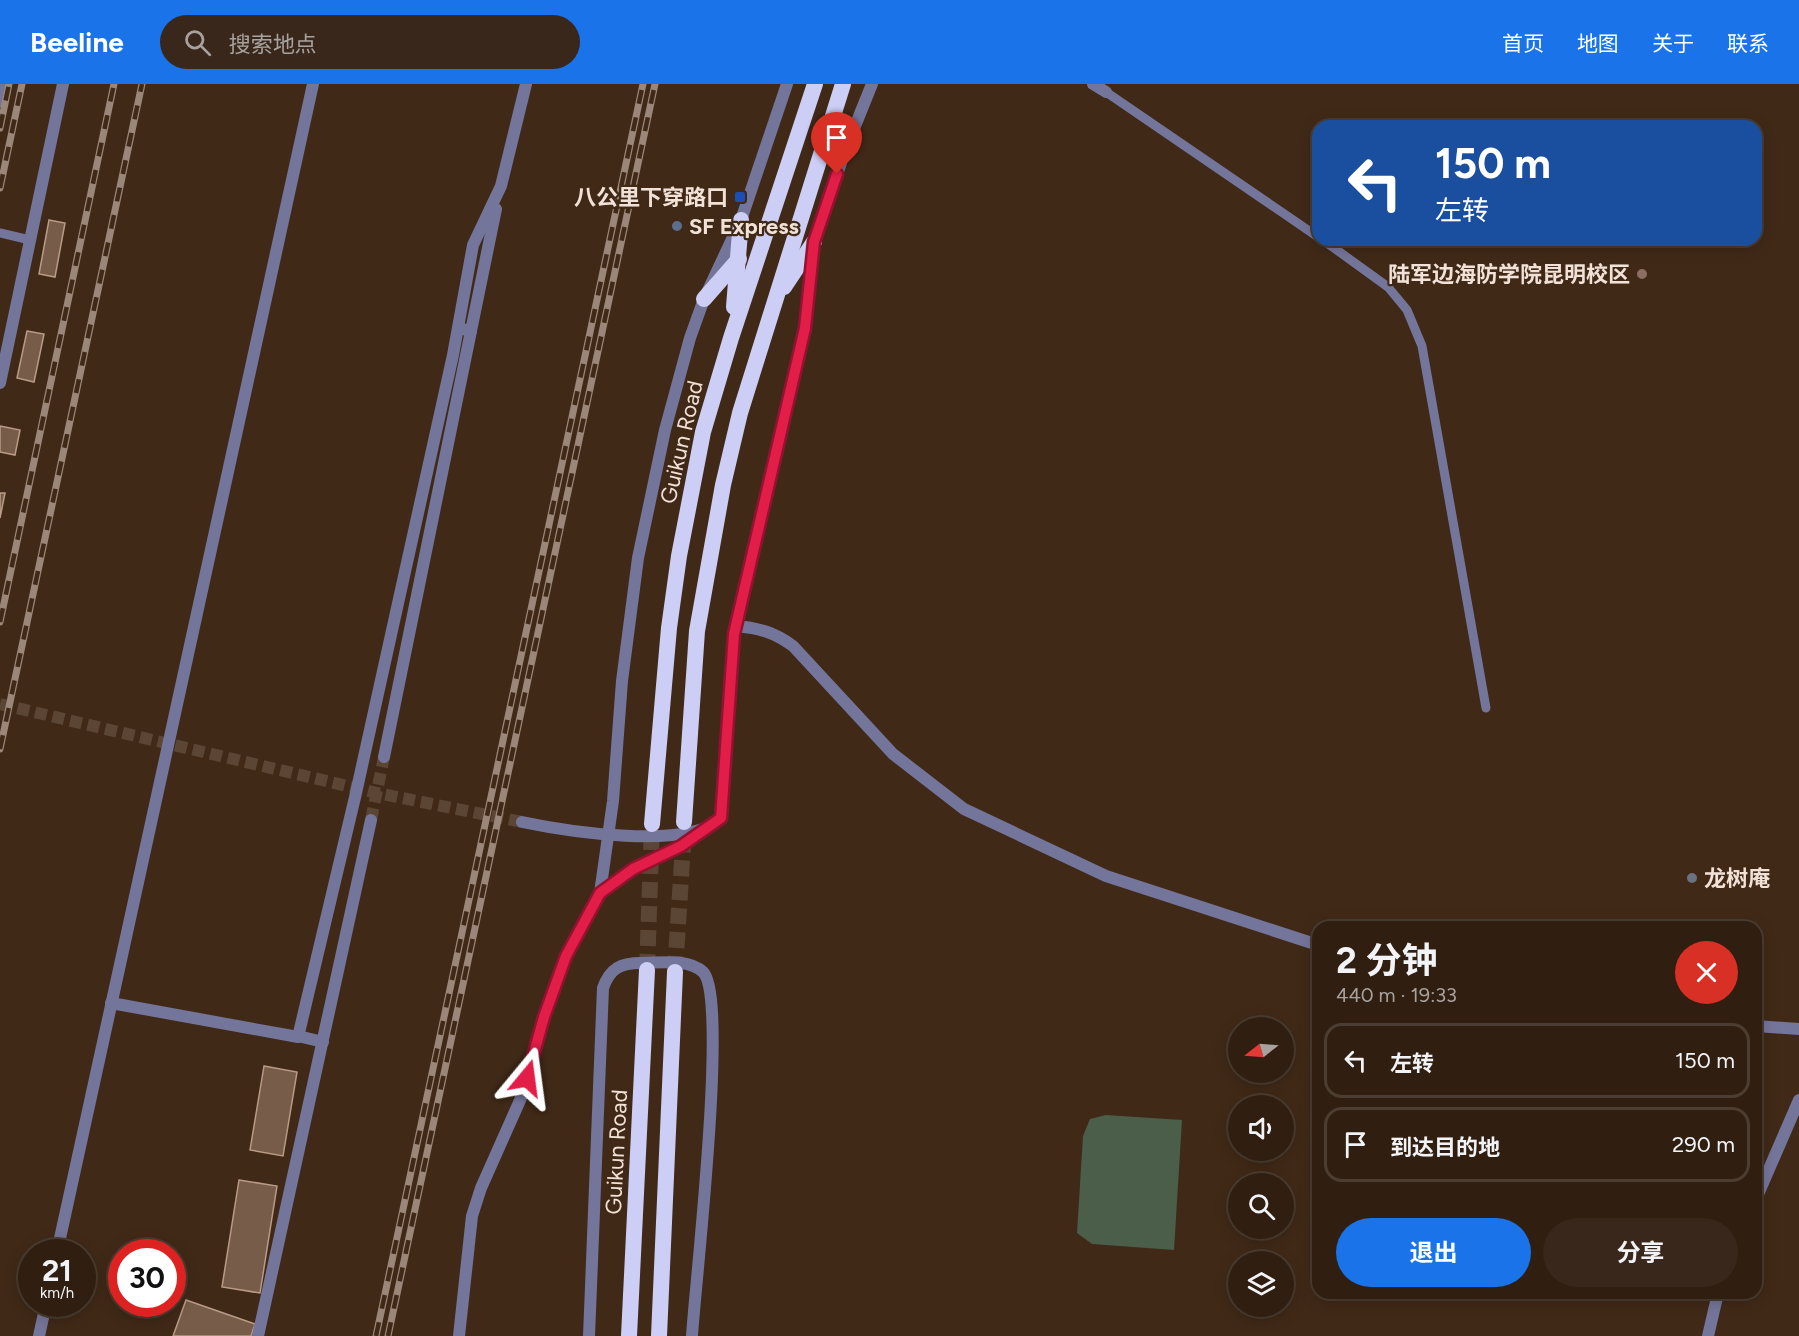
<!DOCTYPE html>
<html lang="zh">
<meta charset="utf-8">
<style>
body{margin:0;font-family:Figtree,"Noto Sans SC",sans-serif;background:#38271a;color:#f1f3f6;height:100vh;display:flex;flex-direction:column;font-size:22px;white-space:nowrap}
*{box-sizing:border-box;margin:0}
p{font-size:20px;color:#a8a29f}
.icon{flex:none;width:33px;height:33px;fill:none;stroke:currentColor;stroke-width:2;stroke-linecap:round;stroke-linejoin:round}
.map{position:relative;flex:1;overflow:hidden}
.sheet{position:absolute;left:1312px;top:837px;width:450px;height:378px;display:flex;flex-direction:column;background:#301f11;border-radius:18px;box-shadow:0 3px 15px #0003,0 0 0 2px #4b3d31}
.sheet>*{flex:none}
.banner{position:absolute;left:1312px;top:36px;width:450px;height:126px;border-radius:18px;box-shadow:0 3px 15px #0003,0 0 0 2px #4b3d31;background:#1a4fa0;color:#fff;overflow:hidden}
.needle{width:39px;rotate:253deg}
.buttons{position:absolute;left:1228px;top:933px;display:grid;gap:12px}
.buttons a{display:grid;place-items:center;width:66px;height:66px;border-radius:50%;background:#301f11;box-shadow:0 3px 15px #0003,0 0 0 2px #4b3d31;font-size:30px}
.speed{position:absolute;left:18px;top:1155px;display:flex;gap:12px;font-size:30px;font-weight:700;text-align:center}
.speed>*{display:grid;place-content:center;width:78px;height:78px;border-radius:50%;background:#301f11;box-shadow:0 3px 15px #0003,0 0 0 2px #4b3d31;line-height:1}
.speed small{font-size:15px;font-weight:400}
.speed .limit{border:9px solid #d22;background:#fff;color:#111}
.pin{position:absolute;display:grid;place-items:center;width:51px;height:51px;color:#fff;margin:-62px -26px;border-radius:50% 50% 50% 0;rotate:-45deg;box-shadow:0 0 6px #0007}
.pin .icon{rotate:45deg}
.me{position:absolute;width:66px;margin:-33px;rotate:16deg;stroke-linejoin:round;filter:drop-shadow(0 0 4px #0008)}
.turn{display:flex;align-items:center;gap:21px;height:126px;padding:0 24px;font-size:27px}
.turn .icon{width:78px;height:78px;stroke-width:2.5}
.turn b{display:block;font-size:42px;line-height:51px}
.round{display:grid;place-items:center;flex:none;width:63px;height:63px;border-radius:32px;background:#38271a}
.head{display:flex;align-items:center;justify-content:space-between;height:102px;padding:0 24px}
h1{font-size:36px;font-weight:700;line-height:45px}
.action{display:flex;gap:12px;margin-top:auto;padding:12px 24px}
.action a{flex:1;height:69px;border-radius:36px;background:#1a73e8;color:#fff;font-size:24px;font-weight:700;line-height:69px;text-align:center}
.action a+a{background:#38271a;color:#f1f3f6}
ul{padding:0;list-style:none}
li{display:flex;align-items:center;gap:18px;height:75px;margin:0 12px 9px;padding:0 12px;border:3px solid #4b3d31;border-radius:18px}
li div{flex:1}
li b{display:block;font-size:22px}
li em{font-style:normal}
header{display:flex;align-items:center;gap:36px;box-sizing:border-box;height:84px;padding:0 30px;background:#1a73e8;color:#fff}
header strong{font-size:28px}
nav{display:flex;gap:33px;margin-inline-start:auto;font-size:21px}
.search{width:420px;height:54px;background:#38271a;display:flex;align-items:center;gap:15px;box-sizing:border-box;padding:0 21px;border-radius:33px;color:#a8a29f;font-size:22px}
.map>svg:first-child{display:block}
.green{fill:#4a5e49}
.building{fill:#775c49;stroke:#b99b87;stroke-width:1.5}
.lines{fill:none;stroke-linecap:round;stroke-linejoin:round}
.minor-tunnel{stroke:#5b4534;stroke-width:12;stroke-dasharray:12 6;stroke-linecap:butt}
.trunk-tunnel{stroke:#5b4534;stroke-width:16;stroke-dasharray:16 8;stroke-linecap:butt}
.service{stroke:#74759a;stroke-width:9}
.minor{stroke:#74759a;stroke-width:12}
.tertiary{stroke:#74759a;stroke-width:12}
.trunk{stroke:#cccef6;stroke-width:16}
.rail-casing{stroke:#9b8779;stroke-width:7}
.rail{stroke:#402917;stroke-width:4.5;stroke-dasharray:14;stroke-linecap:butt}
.route-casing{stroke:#92132f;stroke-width:15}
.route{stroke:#e11d48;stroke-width:10}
.transit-dot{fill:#1a4fb4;stroke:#402917;stroke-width:2}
.service-dot{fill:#5c6f8a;stroke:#402917;stroke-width:2}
.education-dot{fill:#8d6e63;stroke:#402917;stroke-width:2}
.worship-dot{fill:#6b7280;stroke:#402917;stroke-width:2}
.labels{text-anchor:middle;stroke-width:4.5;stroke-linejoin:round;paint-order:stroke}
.poi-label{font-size:22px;font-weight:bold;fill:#f1e1d6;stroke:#402917;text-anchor:end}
.street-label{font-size:22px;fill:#f1e1d6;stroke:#402917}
</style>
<header>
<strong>Beeline</strong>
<div class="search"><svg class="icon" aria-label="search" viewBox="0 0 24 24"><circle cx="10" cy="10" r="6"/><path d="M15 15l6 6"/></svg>搜索地点</div>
<nav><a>首页</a><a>地图</a><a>关于</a><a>联系</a></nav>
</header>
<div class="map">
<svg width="1799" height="1252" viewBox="0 0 1799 1252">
<rect width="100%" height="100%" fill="#402917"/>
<!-- green -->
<polygon class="green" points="1106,1031 1182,1036 1174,1166 1092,1160 1077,1149 1083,1052 1090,1035"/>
<!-- building -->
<g class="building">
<polygon points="49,136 65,139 55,193 39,190"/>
<polygon points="27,247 44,250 34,298 17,294"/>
<polygon points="0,342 20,346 15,371 0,368"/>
<polygon points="0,409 5,409 0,434"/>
<polygon points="264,982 297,988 283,1072 250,1066"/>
<polygon points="239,1096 277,1102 260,1209 222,1203"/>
<polygon points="186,1216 255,1240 251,1252 173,1252"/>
</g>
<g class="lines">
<!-- minor-tunnel -->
<g class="minor-tunnel">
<polyline points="0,620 377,709 522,738"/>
<polyline points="371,736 384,673"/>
</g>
<!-- trunk-tunnel -->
<g class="trunk-tunnel">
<polyline points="647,886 652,740"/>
<polyline points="675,888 684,746"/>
</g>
<!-- service -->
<g class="service">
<polyline points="1106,8 1318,153"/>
<polyline points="0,19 2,0"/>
<polyline points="0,149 30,156"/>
<polyline points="1323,156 1388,203 1407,226 1422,262 1486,624"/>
</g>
<!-- minor -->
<g class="minor">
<polyline points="1093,0 1106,8"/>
<polyline points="471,247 496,125"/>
<polyline points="0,299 63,0"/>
<path d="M 735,542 C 759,544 774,548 793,562 L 893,670 L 964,725 L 1106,792 L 1318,861"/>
<polyline points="384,673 471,247 458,244"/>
<polyline points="111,919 298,953 356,709 453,271 473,161 501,102 526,0"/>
<polyline points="1756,942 1799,945"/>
<polyline points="298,952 323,958"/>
<polyline points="1756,1115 1799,1016"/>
<polyline points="57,1168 313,0"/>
<polyline points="39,1252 46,1220"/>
<polyline points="258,1252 371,736"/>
<polyline points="459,1252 472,1132 481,1104 521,1014 544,933 566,872 600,809"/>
<path d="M 589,1252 L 603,904 C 610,884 621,879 641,879 C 659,879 688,874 703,888 C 729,913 695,1201 692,1252"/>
<polyline points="1708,1252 1718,1209"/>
</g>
<!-- tertiary -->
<g class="tertiary">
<path d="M 522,738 C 565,747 688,767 721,734 L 734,550 L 805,244 L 814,158 L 845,67 L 872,0"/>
<polyline points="600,809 613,717 622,597 638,474 665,346 690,254 704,215 741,136 787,0"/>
<polyline points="600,809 633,785 681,762 698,748"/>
</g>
<!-- trunk -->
<g class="trunk">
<polyline points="784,203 814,158"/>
<polyline points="704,215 739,175"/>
<polyline points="734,223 741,136"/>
<polyline points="684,738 697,547 723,401 740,329 843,0"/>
<polyline points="652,740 669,544 679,472 703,348 731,254 815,0"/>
<polyline points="629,1252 647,886"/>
<polyline points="659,1252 675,888"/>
</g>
<!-- rail casing -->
<g class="rail-casing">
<g id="rail">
<polyline points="0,44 9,0"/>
<polyline points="0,104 22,0"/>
<polyline points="0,538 114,0"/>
<polyline points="0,665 142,0"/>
<polyline points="376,1252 643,0"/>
<polyline points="388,1252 655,0"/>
</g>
</g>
<!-- rail -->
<use href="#rail" class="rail"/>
</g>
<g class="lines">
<!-- route casing -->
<g class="route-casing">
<polyline id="route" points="527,994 544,933 566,872 600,809 633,785 681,762 721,734 734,550 805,244 814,158 837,90"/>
</g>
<!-- route -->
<use href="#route" class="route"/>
</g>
<!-- markers -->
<rect class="transit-dot" x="734" y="107" width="12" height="12" rx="3"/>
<circle class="service-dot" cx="677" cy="142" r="6"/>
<circle class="education-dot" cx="1642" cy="190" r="6"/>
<circle class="worship-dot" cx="1692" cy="794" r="6"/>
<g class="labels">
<!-- poi labels -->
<g class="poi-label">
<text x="728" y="121">八公里下穿路口</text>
<text x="689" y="150" text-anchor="start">SF Express</text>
<text x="1630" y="198">陆军边海防学院昆明校区</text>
<text x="1704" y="802" text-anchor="start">龙树庵</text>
</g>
<!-- street labels -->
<g class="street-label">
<text transform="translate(681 358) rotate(-77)" y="8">Guikun Road</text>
<text transform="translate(616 1068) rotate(-87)" y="8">Guikun Road</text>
</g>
</g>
</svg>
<div class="buttons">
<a><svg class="needle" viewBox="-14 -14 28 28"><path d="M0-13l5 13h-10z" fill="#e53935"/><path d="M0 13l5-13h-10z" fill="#a8a29f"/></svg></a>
<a><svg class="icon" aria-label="sound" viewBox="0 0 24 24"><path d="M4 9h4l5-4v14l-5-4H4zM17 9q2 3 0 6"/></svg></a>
<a><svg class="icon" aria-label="search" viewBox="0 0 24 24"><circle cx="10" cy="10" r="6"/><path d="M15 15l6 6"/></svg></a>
<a><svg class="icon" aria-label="layers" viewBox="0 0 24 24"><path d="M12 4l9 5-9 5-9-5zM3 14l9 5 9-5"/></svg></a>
</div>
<div class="speed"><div>21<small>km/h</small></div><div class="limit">30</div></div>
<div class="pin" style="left:837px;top:90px;background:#d93025"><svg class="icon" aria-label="arrive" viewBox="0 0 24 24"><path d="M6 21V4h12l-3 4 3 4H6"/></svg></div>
<svg class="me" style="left:527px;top:994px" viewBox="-20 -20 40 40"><path d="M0-17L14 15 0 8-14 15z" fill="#e11d48" stroke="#fff" stroke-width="4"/></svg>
<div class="banner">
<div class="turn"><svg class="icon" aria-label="left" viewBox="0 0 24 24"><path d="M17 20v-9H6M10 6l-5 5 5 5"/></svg><div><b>150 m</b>左转</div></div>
</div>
<section class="sheet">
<div class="head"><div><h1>2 分钟</h1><p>440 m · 19:33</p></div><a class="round" style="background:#d93025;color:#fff"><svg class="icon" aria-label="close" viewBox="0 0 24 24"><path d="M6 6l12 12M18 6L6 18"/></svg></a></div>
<ul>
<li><svg class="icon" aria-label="left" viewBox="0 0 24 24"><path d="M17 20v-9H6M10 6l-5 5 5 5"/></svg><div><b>左转</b></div><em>150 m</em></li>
<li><svg class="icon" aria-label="arrive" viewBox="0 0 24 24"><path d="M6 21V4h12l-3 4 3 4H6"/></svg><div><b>到达目的地</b></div><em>290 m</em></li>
</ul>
<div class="action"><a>退出</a><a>分享</a></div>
</section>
</div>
